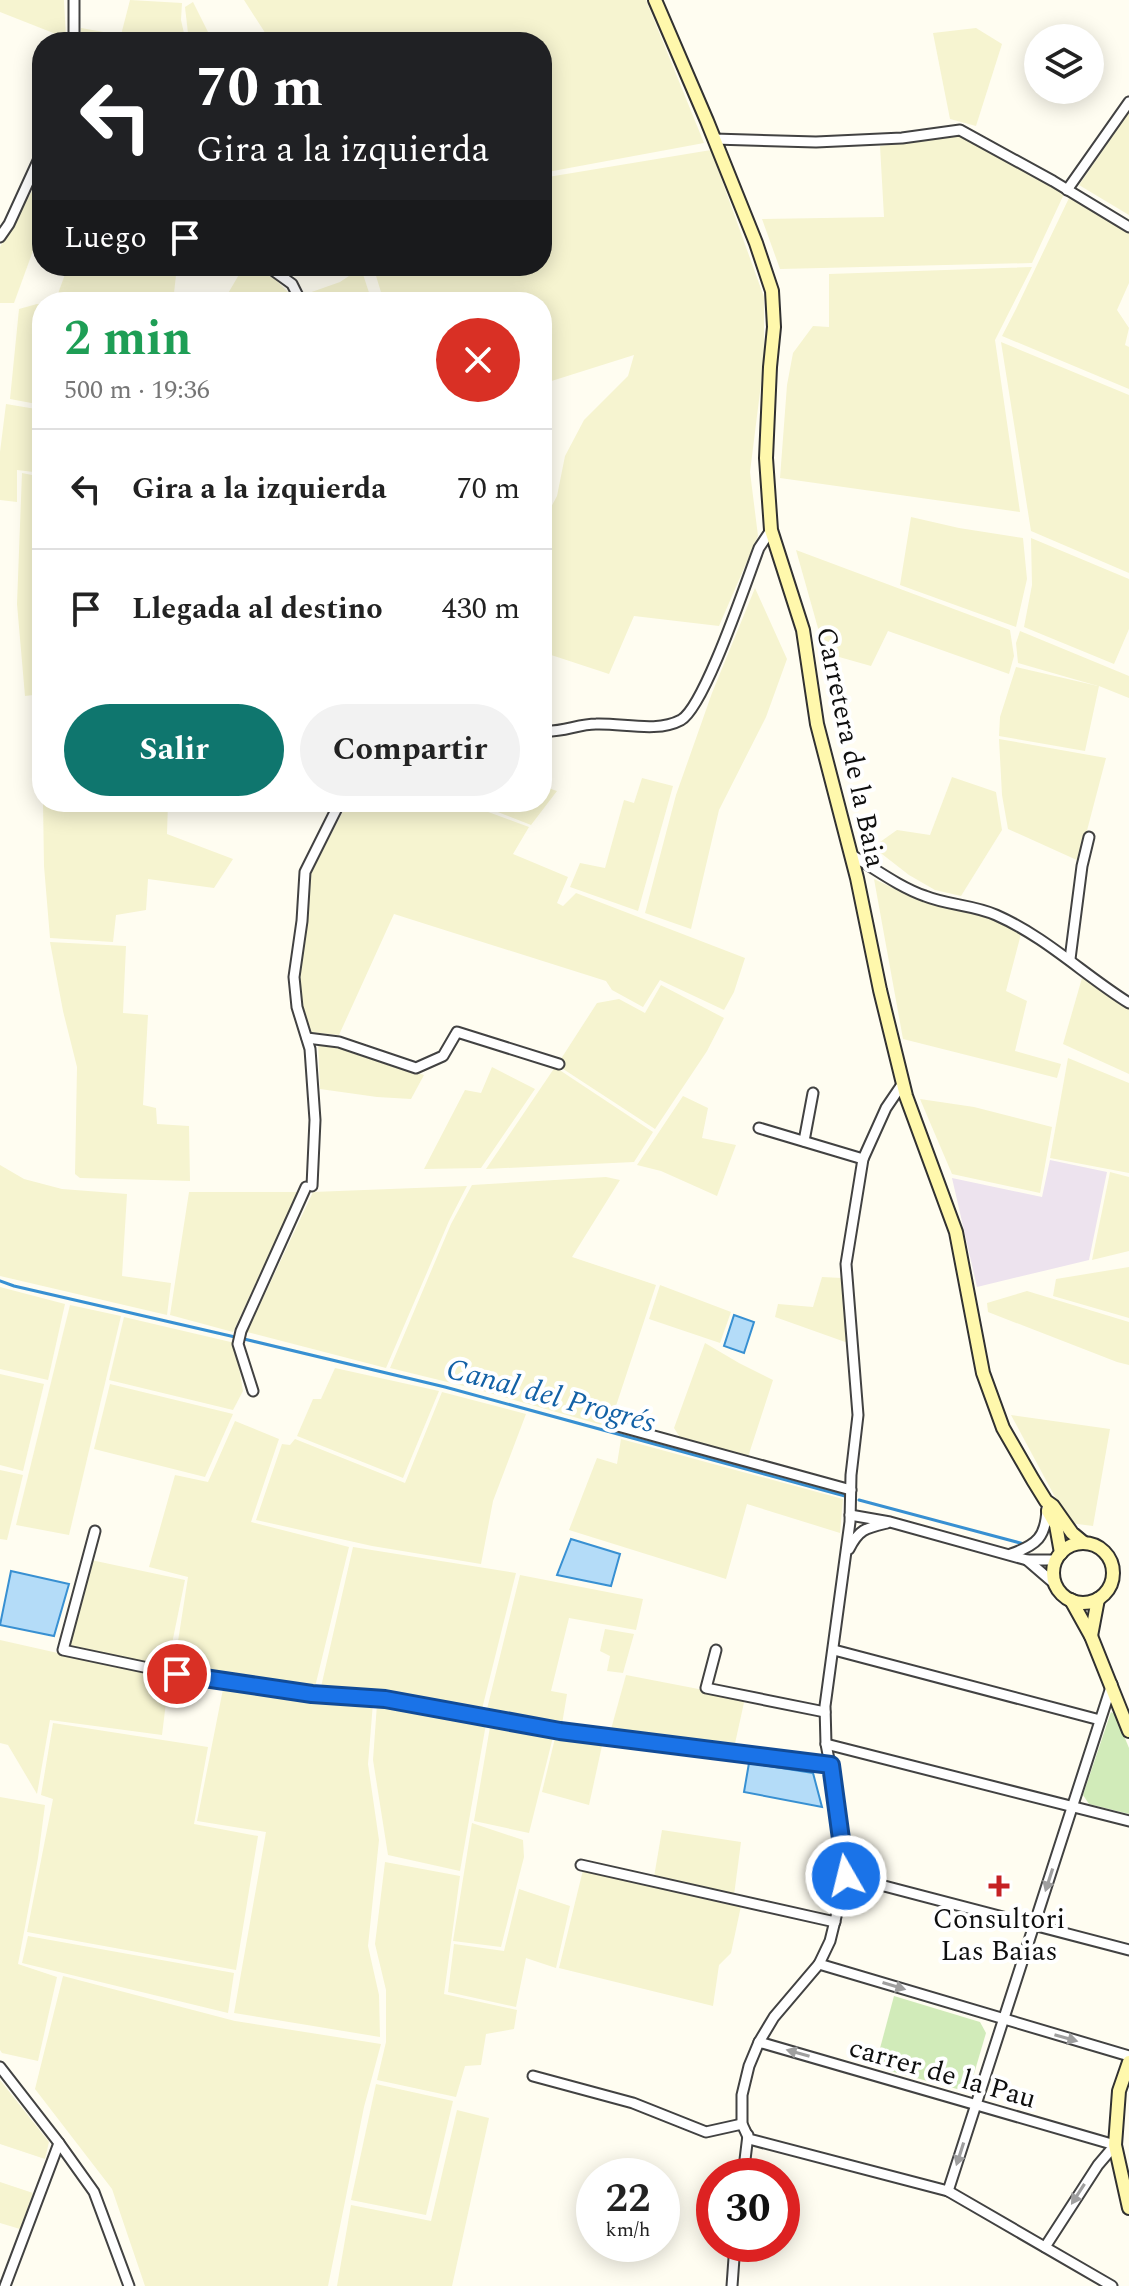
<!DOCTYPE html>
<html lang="es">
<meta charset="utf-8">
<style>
body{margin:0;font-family:Spectral,serif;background:#f2f2f2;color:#222;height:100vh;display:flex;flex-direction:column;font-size:30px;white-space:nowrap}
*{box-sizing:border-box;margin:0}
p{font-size:26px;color:#767676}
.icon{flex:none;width:44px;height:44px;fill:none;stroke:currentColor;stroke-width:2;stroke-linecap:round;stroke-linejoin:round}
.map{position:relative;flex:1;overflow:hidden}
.side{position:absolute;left:32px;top:292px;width:520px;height:520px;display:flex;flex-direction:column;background:#fff;border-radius:32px;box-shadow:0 4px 20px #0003}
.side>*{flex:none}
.hud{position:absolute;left:32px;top:32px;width:520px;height:244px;border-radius:32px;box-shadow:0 4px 20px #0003;background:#202124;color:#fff;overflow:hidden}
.buttons{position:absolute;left:1024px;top:24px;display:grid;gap:16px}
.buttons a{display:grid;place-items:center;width:80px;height:80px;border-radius:50%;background:#fff;box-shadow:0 4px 20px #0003;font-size:40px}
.speed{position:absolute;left:576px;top:2158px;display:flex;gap:16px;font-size:40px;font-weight:700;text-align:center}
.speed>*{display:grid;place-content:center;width:104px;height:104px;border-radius:50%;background:#fff;box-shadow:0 4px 20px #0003;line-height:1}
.speed small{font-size:20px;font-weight:400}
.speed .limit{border:12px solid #d22;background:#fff;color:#111}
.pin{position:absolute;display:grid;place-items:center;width:68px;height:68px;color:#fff;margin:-34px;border:4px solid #fff;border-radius:50%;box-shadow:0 2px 8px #0007}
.me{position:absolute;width:88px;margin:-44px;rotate:352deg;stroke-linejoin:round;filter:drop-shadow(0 0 6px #0008)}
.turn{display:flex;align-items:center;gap:28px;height:168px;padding:0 32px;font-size:36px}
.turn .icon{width:104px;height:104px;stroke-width:2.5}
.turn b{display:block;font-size:56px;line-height:68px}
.then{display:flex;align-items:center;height:76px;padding:0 32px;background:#0003;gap:16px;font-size:30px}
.round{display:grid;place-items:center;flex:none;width:84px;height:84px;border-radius:42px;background:#f2f2f2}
.headline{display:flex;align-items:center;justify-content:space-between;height:136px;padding:0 32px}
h1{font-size:48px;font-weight:700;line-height:60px;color:#1e9e55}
.cta{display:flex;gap:16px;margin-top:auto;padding:16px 32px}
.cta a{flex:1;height:92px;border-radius:48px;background:#0f766e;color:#fff;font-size:32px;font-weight:700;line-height:92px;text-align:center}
.cta a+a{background:#f2f2f2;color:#222}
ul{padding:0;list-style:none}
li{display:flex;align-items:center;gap:24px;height:120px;padding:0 32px;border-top:2px solid #e0e0e0}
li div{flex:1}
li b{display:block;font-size:30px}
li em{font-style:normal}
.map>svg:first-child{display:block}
.industrial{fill:#ede3ee}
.farmland{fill:#f6f4d0}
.green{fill:#d1ebb9}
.water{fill:#b4dcf8;stroke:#3890d2;stroke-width:2}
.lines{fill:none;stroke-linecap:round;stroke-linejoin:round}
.stream{stroke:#3890d2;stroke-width:3}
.minor-casing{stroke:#424242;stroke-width:13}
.secondary-casing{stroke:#313131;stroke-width:16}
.minor{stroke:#fff;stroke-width:9}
.secondary{stroke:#fff8ac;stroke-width:12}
.oneway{fill:#9f9f9f}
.route-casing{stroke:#114b97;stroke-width:20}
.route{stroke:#1a73e8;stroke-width:14}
.poi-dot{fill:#c52124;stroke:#fff;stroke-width:3}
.labels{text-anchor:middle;stroke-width:8;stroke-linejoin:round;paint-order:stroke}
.street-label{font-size:28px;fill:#0f0f0f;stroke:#fff}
.poi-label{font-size:28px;fill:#0f0f0f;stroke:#fff}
.water-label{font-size:30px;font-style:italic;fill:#1361a6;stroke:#fff}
</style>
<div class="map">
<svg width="1129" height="2286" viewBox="0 0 1129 2286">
<rect width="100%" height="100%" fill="#fffdf1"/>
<!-- industrial -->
<polygon class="industrial" points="1050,1160 1107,1172 1089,1260 977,1287 952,1178 1042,1197"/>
<!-- farmland -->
<g class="farmland">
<polygon points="0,0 64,0 66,38 0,12"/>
<polygon points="130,0 182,3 181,20 186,42 80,42 81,28 121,35"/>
<polygon points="244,0 646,0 704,143 542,173 542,42 271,42"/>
<polygon points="193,2 213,42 189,42 185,7"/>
<polygon points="976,28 1002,44 976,126 950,119 933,33"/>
<polygon points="1129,112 1129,215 1079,185"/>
<polygon points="960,136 1064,194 1032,263 780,269 762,219 884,217 880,146"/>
<polygon points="711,150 764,297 764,360 750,472 758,536 719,626 634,616 609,674 542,652 542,524 557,496 565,456 584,420 628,376 634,355 542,384 542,302 384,302 373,266 542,266 542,178"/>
<polygon points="35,186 42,188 42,226 14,303 0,303 0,247"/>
<polygon points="1069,198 1129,233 1129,283 1117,310 1129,328 1125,345 1129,347 1129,389 1002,336 1016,309"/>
<polygon points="68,266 177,266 173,302 55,302"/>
<polygon points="244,266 274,278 288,292 292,302 223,302"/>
<polygon points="1032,267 995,340 1020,512 780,478 787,385 793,353 813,326 829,327 829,274"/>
<polygon points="361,268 372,302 308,302 306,294 340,282"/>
<polygon points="37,304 42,305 42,405 10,399 19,309"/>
<polygon points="1001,342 1129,395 1129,573 1031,531"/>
<polygon points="6,404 42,410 42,473 17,470 17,502 0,500 0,452"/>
<polygon points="22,473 42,477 42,694 25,696 17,604"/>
<polygon points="911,517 959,528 1023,538 1027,579 1016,627 900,585"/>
<polygon points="1031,538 1129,579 1129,629 1114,664 1024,627 1032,585"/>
<polygon points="796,550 1010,630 1014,656 1009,674 888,631 871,666 825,653"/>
<polygon points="755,588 787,659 766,717 719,810 691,929 645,913 676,795 712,693"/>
<polygon points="1020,631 1129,676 1129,698 1099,686 1085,751 999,736 1000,717 1016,667 1098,686 1018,663 1016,643"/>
<polygon points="999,739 1106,758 1079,861 1008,829 1002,795"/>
<polygon points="952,777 996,792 1002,830 961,896 935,890 909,875 873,847 897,830 930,835"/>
<polygon points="642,778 673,786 638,911 570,887 580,863 605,868 624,800 634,803"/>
<polygon points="542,786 557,791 531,825 472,802 542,802"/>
<polygon points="43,802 168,802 167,834 233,859 214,888 148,879 146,910 116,915 113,942 50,938 44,866"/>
<polygon points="348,802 461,802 529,827 513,854 568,877 557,903 563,906 576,893 745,958 734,992 724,1010 660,980 643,1007 612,990 606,981 394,914 339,1035 309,1032 302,1004 300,977 311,873"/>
<polygon points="874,879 919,900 991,918 1021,934 1006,991 1027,1001 1015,1051 1061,1064 1057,1078 903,1039"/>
<polygon points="50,942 126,946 123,1013 148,1015 143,1105 156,1108 157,1124 189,1126 190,1181 80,1178 75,1174 77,1067 63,1011"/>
<polygon points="1082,978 1129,1008 1129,1074 1063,1044"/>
<polygon points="661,985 724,1018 707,1051 655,1129 557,1065 597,1003 619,999 645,1013"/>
<polygon points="318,1042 342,1047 424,1075 411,1099 377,1097 320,1089"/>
<polygon points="1068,1058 1129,1083 1129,1173 1050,1158"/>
<polygon points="492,1067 535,1089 481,1168 424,1169 465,1090 481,1093"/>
<polygon points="555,1067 653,1132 634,1162 486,1169"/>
<polygon points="683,1096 708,1108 702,1138 736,1145 717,1196 661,1171 637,1165"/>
<polygon points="920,1099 974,1107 1052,1127 1040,1193 952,1174"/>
<polygon points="0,1165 24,1179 62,1189 127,1194 122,1276 171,1283 167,1315 0,1276"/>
<polygon points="1110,1172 1129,1177 1129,1251 1092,1260"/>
<polygon points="606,1177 620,1180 572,1257 656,1285 609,1427 476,1389 390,1368 451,1224 472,1185"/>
<polygon points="467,1186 449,1221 386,1368 247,1332 313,1192"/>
<polygon points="189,1192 298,1192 233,1332 170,1315"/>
<polygon points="1129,1267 1129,1318 1053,1296 1056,1279"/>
<polygon points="822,1277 842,1278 848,1343 775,1317 778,1304 813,1307"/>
<polygon points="660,1285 731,1312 720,1343 649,1319"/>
<polygon points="0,1287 65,1304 48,1380 0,1369"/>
<polygon points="1027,1291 1129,1322 1129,1365 1117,1362 988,1312 987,1303"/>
<polygon points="70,1305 121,1316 69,1535 16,1525"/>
<polygon points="124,1317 235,1343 243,1391 233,1410 109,1380"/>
<polygon points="705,1343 739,1363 773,1380 748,1457 681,1439 674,1428"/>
<polygon points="335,1368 439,1391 403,1478 297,1436 313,1399 321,1399"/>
<polygon points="0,1374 44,1384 23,1471 0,1465"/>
<polygon points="110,1384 233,1414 205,1477 94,1449"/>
<polygon points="442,1392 526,1414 493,1501 481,1564 372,1546 256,1520 282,1444 290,1445 295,1439 405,1483"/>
<polygon points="1011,1415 1110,1429 1093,1526 1069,1523"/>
<polygon points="235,1421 279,1439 251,1522 349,1547 315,1687 174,1667 188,1577 149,1567 175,1475 208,1482"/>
<polygon points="621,1439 843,1499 840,1533 747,1504 726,1579 569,1530 597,1458 617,1464"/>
<polygon points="0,1470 23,1475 7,1540 0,1539"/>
<polygon points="353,1547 516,1573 482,1709 385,1692 321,1687"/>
<polygon points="91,1560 185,1580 167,1668 70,1646"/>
<polygon points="520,1575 643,1599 636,1630 569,1618 551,1691 567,1694 562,1724 487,1709"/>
<polygon points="605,1629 634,1634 623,1673 607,1671 610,1656 600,1651"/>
<polygon points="0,1640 169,1678 162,1735 50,1720 37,1794 8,1745 0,1743"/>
<polygon points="626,1675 745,1698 734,1748 610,1733"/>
<polygon points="224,1684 292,1696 373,1703 368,1764 379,1840 368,1946 379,1995 380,2037 234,2013 266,1832 197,1821"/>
<polygon points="377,1704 486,1724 460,1871 388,1855 373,1760"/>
<polygon points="491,1721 554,1733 529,1833 474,1821"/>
<polygon points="53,1723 208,1747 194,1824 258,1836 236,1970 27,1932 53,1799 41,1795"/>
<polygon points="556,1734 603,1741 589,1805 542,1792"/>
<polygon points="0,1797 45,1805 38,1858 18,1964 57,1977 38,2061 2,2053 0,2050"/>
<polygon points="472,1823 523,1840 524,1857 501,1947 453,1941"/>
<polygon points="662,1830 741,1842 734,1895 654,1877"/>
<polygon points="385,1862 460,1876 444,1994 517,2010 514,2029 486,2034 481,2065 465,2066 456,2097 377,2080 386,2042 386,1990 375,1944"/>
<polygon points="583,1870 741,1906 731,1953 719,1965 713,2006 559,1968"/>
<polygon points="519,1889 570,1906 556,1968 526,1958 516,2007 448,1992 454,1944 504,1951"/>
<polygon points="28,1936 234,1973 228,2013 22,1963"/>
<polygon points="63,1976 235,2021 381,2044 364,2107 328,2286 145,2286 112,2189 35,2089"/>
<polygon points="0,2080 49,2142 45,2159 0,2144"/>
<polygon points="376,2084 453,2101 426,2215 351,2200"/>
<polygon points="457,2110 489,2118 452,2286 337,2286 351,2205 431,2221"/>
<polygon points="0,2182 33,2193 20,2229 0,2223"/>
</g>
<!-- green -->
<g class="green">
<polygon points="1111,1712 1115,1714 1129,1748 1129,1814 1089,1804 1083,1795"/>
<polygon points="894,1996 980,2022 986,2033 971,2084 961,2090 875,2067"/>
</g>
<!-- water -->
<g class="water">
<polygon points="734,1315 754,1322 744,1353 724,1346"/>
<polygon points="571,1539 620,1554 611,1586 557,1575"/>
<polygon points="11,1571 69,1584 54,1636 0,1625"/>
<polygon points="749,1763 813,1773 822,1807 744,1792"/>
</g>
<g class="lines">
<!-- stream -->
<g class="stream">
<polyline points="0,1281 14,1286 235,1337"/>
<polyline points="244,1339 445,1387 845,1496"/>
<polyline points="859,1500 1024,1544"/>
</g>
<!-- minor casing -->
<g class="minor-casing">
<g id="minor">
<polyline points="74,42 74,0"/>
<polyline points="714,139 816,142 902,138 960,130 1053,181 1129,227"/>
<polyline points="1067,190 1129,102"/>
<polyline points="0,237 9,224 42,152"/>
<polyline points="267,266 292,284 301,302"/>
<path d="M 542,731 C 561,733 578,724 596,724 C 623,723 657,733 681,720 C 705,706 747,579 759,548 L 771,530"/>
<path d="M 850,854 C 874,868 899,887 925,896 C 947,905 974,905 996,915 C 1046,937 1084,975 1129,1003"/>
<polyline points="1070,959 1082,866 1089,837"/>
<polyline points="307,1038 339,1042 416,1068 443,1056 457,1032 559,1064"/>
<polyline points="903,1083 886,1108 863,1159 846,1264 858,1415 851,1475 850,1522 825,1706 826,1744 837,1801 846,1876 830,1941 819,1964 774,2017 759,2042 749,2066 742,2095 742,2124 749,2139 948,2191 1112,2286"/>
<polyline points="759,1128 863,1159"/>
<polyline points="804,1141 813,1093"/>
<polyline points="312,1186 315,1120 310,1049 297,1007 294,977 302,921 305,872 340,802"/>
<polyline points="253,1391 238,1344 241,1331 306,1187"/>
<polyline points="614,1425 851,1490"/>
<polyline points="850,1515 890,1522 1027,1560 1056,1560"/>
<polyline points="95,1531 63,1650 177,1674 312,1694 385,1699 560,1731 831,1765"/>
<path d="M 849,1549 C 859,1529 866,1528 887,1523"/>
<path d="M 1011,1554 C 1037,1545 1046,1537 1047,1508"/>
<polyline points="1027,1560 1056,1585"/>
<polyline points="716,1650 706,1688 825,1712"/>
<polyline points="834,1650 1100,1720"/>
<polyline points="826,1744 1129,1821"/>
<polyline points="581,1865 835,1922"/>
<polyline points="846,1876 1129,1950"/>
<polyline points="819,1964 1129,2056"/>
<polyline points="759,2042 1115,2145 1098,2165 1045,2247"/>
<polyline points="0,2067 59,2143 94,2192 129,2286"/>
<polyline points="533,2076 633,2103 706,2132 742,2124"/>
<polyline points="743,2176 748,2135"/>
<polyline points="948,2191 1112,1684"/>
<polyline points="5,2286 59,2143"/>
<polyline points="732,2286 735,2244"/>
</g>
</g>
<!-- secondary casing -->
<g class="secondary-casing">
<g id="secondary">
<polyline points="655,0 707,121 756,243 772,291 774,327 770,367 766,458 771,530 803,630 817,724 857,878 880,990 906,1096 956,1232 983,1373 1003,1428 1033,1480 1046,1501 1053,1506 1072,1533 1084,1543"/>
<polyline points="1048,1511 1056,1525 1061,1553"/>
<circle cx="1083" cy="1573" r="30"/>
<polyline points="1071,1600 1091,1636 1129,1731"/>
<polyline points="1091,1636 1098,1599"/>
<polyline points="1129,2062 1119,2091 1115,2145 1129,2208"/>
</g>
</g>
<!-- minor -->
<use href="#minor" class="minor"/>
<!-- secondary -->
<use href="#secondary" class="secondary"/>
</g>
<!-- one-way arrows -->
<defs><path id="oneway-solid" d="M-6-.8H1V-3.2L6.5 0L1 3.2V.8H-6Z" transform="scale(2)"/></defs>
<g class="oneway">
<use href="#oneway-solid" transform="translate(1049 1880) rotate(108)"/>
<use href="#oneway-solid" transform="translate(894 1986) rotate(17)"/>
<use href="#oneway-solid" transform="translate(1066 2038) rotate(16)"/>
<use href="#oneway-solid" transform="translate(798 2053) rotate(-164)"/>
<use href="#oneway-solid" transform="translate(960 2154) rotate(108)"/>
<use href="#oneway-solid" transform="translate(1078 2194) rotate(123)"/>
</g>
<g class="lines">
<!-- route casing -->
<g class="route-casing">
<polyline id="route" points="177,1674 312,1694 385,1699 560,1731 831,1765 846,1876"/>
</g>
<!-- route -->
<use href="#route" class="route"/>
</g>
<!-- markers -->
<path class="poi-dot" d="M995 1874h8v8h8v8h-8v8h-8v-8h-8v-8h8z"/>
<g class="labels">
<!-- street labels -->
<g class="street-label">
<text transform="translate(852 747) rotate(78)" y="10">Carretera de la Baia</text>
<text transform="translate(943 2072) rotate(16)" y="10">carrer de la Pau</text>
</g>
<!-- poi labels -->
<g class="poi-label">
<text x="999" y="1928">Consultori<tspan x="999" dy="32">Las Baias</tspan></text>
</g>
<!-- water labels -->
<g class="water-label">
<text transform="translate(551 1395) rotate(15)" y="10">Canal del Progrés</text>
</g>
</g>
</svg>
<div class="buttons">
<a><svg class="icon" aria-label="layers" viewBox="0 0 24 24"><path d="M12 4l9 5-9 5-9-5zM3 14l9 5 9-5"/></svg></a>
</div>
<div class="speed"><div>22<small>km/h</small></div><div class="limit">30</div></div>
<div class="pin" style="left:177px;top:1674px;background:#d93025"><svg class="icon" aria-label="arrive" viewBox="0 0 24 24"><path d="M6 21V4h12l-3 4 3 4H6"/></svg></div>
<svg class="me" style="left:846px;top:1876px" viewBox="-20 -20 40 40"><circle r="17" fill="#1a73e8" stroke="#fff" stroke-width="3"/><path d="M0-11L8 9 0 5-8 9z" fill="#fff"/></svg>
<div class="hud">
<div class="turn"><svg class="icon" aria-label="left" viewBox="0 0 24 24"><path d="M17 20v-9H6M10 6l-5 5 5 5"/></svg><div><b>70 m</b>Gira a la izquierda</div></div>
<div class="then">Luego<svg class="icon" aria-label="arrive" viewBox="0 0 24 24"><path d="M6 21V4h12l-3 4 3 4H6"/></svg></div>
</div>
<section class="side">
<div class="headline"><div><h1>2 min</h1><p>500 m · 19:36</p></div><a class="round" style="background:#d93025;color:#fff"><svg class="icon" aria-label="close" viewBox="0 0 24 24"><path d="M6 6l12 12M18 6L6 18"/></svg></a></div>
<ul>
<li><svg class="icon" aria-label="left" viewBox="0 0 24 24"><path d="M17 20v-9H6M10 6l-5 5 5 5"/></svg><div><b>Gira a la izquierda</b></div><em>70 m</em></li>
<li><svg class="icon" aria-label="arrive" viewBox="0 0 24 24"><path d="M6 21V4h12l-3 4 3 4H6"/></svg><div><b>Llegada al destino</b></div><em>430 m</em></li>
</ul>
<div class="cta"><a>Salir</a><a>Compartir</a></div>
</section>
</div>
